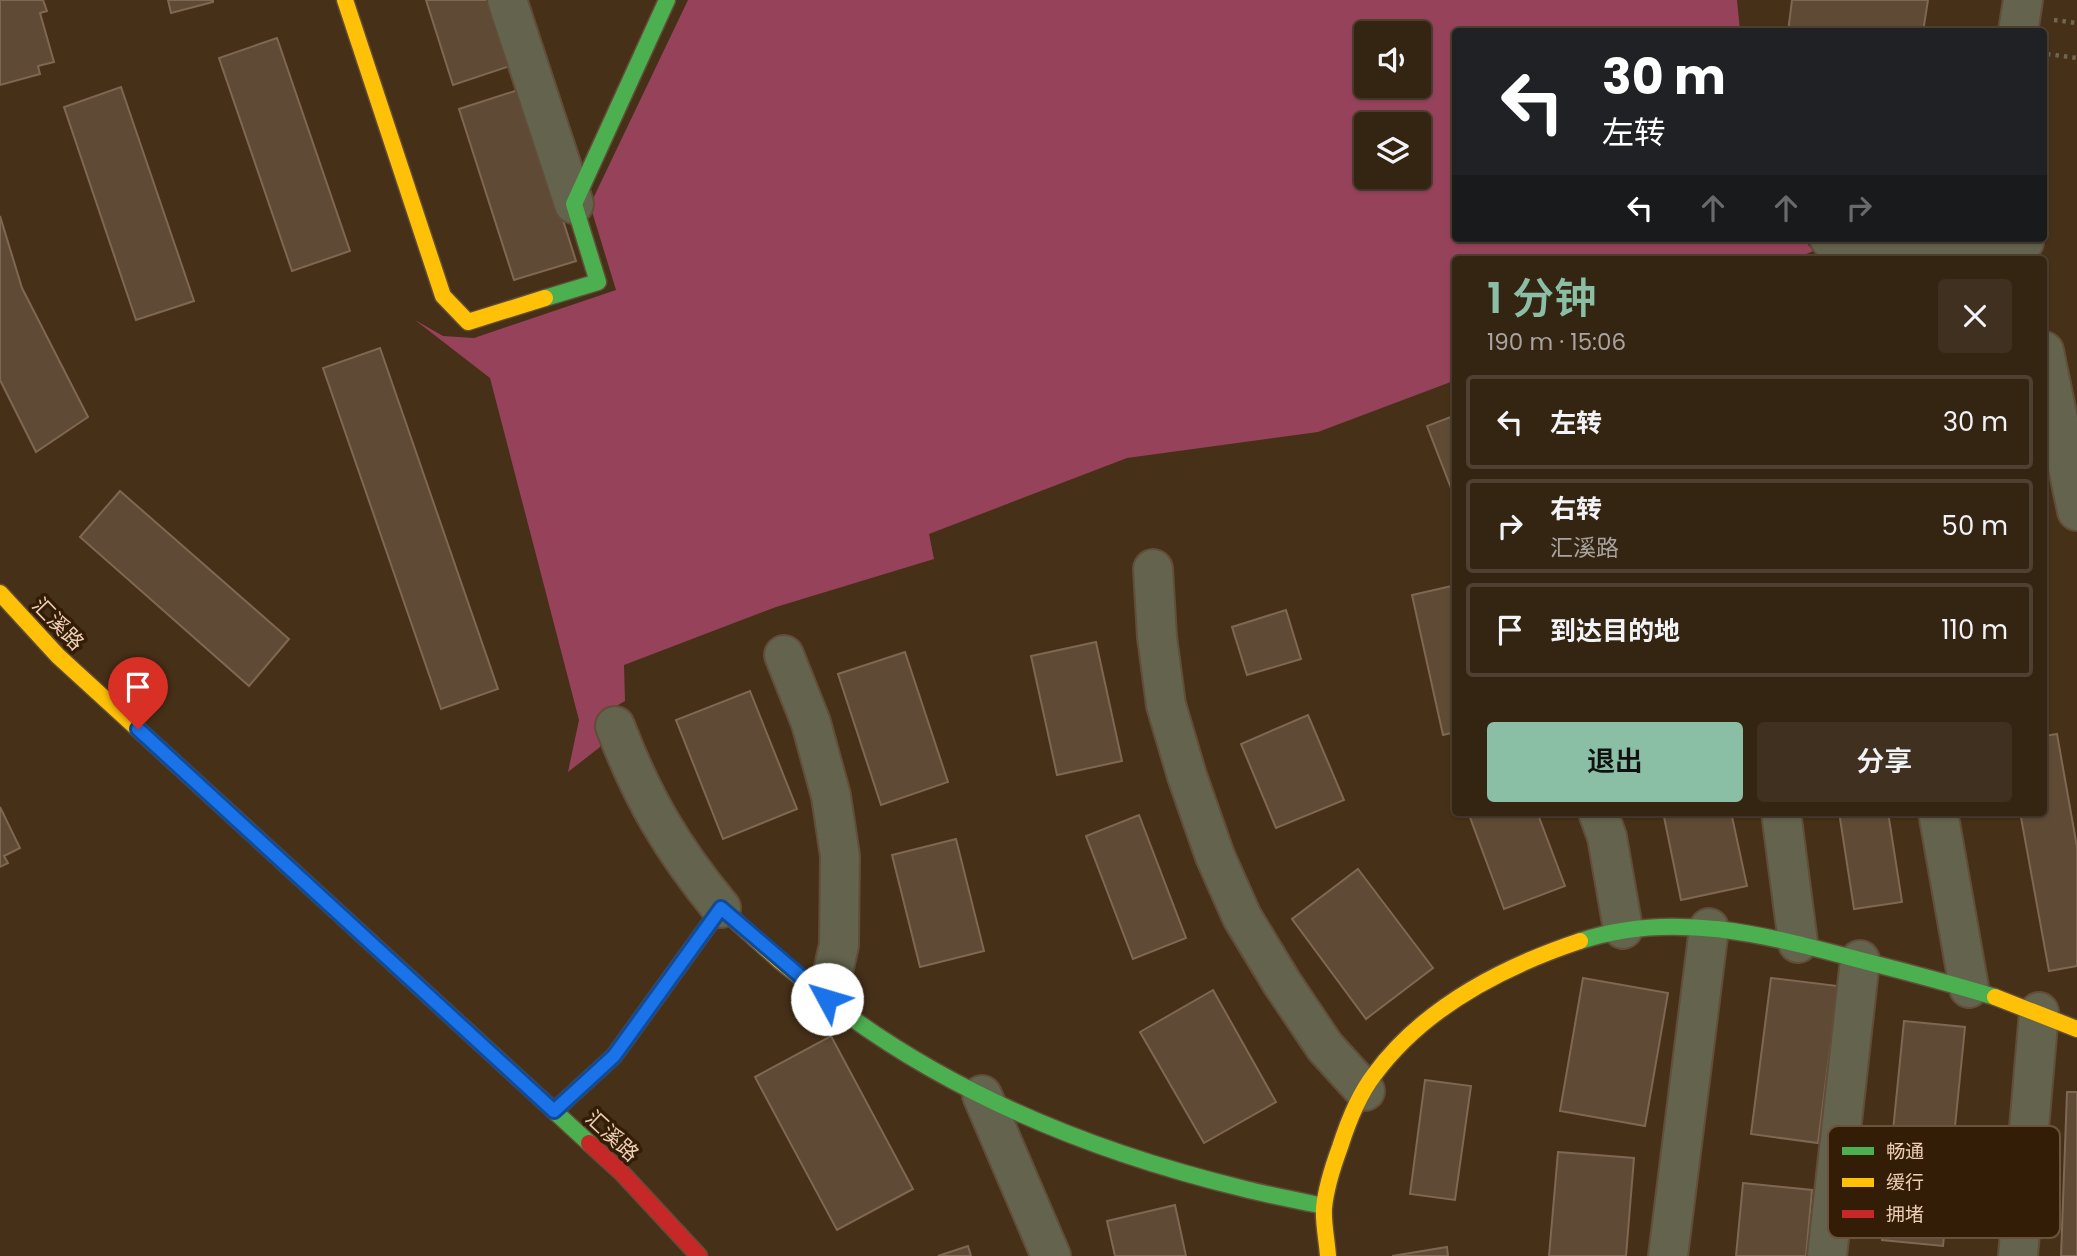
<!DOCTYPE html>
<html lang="zh">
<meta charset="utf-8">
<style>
body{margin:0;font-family:Poppins,"Noto Sans SC",sans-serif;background:#3f3020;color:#f1f3f6;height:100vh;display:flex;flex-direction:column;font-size:26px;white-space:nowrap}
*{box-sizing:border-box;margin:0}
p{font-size:23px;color:#a9a49f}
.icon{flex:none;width:38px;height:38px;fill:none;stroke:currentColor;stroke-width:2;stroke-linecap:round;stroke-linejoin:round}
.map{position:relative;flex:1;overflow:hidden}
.sheet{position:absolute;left:1452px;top:256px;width:595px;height:560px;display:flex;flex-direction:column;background:#342412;border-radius:7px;box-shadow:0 2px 5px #0004,0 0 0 2px #4e4132}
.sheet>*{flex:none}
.banner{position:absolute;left:1452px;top:28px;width:595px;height:214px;border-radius:7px;box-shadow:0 2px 5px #0004,0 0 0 2px #4e4132;background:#202124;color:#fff;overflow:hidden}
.controls{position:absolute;left:1354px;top:21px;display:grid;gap:14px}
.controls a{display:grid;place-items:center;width:77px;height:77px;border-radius:7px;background:#342412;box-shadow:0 2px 5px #0004,0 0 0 2px #4e4132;font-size:35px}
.pin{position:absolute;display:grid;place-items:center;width:60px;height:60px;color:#fff;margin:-72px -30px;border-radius:50% 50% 50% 0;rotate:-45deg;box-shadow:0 0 7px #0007}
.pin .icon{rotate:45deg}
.me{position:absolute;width:77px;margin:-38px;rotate:309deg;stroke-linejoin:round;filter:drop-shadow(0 0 5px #0008)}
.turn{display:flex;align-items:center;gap:24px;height:147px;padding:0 35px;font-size:32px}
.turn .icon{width:91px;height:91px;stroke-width:2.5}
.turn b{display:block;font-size:49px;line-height:60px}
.lanes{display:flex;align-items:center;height:66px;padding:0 35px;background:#0003;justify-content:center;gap:35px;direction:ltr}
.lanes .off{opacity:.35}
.round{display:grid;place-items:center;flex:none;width:74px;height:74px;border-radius:7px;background:#3f3020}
.summary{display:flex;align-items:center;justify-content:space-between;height:119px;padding:0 35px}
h1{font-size:42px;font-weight:600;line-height:52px;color:#8abfa5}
.cta{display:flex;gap:14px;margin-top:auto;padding:14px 35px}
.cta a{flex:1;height:80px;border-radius:7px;background:#8abfa5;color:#111;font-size:28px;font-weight:600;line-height:80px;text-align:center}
.cta a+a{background:#3f3020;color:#f1f3f6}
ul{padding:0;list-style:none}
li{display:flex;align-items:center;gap:21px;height:94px;margin:0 14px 10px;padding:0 21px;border:4px solid #4e4132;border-radius:7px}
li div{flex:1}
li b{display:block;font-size:26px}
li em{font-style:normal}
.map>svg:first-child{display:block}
.forest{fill:#96425b;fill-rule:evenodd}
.building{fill:#5f4a36;stroke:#7e6853;stroke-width:2}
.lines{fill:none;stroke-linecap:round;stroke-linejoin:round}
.street-casing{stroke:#614d38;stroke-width:42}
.fast-casing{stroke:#614d38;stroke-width:19}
.slow-casing{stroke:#614d38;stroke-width:19}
.jam-casing{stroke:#614d38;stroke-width:19}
.path{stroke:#6c6653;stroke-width:4.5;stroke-dasharray:3.5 5;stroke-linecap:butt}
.street{stroke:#63634e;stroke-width:38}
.fast{stroke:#4caf50;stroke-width:16}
.slow{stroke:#ffc107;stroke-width:16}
.jam{stroke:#c62828;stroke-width:16}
.route-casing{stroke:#114b97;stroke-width:18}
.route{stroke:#1a73e8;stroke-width:12}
.labels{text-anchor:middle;stroke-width:7;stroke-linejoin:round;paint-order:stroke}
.street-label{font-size:21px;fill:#efcfb6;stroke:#341d07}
.key{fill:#341d07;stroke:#6c523c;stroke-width:2}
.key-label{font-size:19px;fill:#efcfb6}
</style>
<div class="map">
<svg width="2077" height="1256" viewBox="0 0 2077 1256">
<rect width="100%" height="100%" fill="#463018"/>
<!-- forest -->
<path class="forest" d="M 688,0 L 1737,0 L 1740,31 L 1456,32 L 1456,238 L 1803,238 L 1813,251 L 1796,259 L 1456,259 L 1456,380 L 1318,432 L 1127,458 L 929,534 L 934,559 L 776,607 L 624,665 L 625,701 L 603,714 L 600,747 L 568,772 L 579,720 L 490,378 L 415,320 L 443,336 L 474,338 L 616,290 L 590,205 ZM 1367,33 L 1419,33 L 1419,86 L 1367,86 ZM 1367,124 L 1419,124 L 1419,177 L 1367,177 Z"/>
<!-- building -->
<g class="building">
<polygon points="0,0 43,0 47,11 40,13 54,62 38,66 40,74 0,85"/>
<polygon points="168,0 213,0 213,2 171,13"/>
<polygon points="426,0 492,0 513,65 453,85"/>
<polygon points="1792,0 1928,0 1923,32 1788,32"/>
<polygon points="277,38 350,251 292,271 219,58"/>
<polygon points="121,87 194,301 136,320 64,107"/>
<polygon points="521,89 576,261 514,280 459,109"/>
<polygon points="0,216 22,288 88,417 36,452 0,380"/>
<polygon points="380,348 498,689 441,709 323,368"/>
<polygon points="1456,415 1456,501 1427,426"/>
<polygon points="120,491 289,639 249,686 80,537"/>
<polygon points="1456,585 1456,732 1443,735 1412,595"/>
<polygon points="1286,610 1301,659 1247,675 1232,627"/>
<polygon points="1096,642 1122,761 1057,775 1031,656"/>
<polygon points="905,652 948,782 881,805 838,674"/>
<polygon points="750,691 797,809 723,839 676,720"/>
<polygon points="1308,715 1344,800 1276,828 1241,744"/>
<polygon points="2057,734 2077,847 2077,966 2049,971 2020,812 2044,812 2044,736"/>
<polygon points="0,807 20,848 4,856 8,863 0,867"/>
<polygon points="1468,812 1537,812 1565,886 1504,909"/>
<polygon points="1663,812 1731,812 1747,886 1681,900"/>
<polygon points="1839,812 1888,812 1902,902 1854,909"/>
<polygon points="1139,815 1186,938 1133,959 1086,836"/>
<polygon points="956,839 984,951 920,967 892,855"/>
<polygon points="1358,869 1433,968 1366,1019 1292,919"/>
<polygon points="1583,978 1668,993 1645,1126 1560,1111"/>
<polygon points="1771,978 1838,986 1818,1143 1751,1134"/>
<polygon points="1213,990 1276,1102 1204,1143 1140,1032"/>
<polygon points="1904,1021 1965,1027 1943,1246 1882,1240"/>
<polygon points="831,1036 913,1189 837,1230 755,1077"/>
<polygon points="1425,1080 1471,1086 1455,1200 1410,1194"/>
<polygon points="2067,1092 2077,1092 2077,1256 2061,1256"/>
<polygon points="1558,1152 1634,1158 1626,1256 1549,1256"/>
<polygon points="1743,1183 1812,1190 1806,1256 1736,1256"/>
<polygon points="1175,1205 1186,1256 1115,1256 1107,1221"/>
<polygon points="968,1246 971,1256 938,1256"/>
<polygon points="1447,1247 1448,1256 1392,1256"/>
</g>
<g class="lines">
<!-- street casing -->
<g class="street-casing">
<g id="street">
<polyline points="507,0 574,204"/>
<polyline points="2018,32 2023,0"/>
<polyline points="1829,238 1837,248 1858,254 2024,242"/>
<polyline points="2044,351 2077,511"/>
<polyline points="1153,569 1157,637 1166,705 1187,776 1215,856 1242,917 1282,983 1325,1047 1365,1091"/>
<polyline points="784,655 811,723 831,796 840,856 839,945 827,999"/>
<path d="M 615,726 C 642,797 672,849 721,908"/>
<polyline points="1598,812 1607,837 1623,929"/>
<polyline points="1781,812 1798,943"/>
<polyline points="1938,812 1969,988"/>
<polyline points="982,1095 1051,1256"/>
<polyline points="1668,1256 1709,928"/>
<polyline points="1827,1256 1860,960"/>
<polyline points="2018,1256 2039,1012"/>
</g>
</g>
<!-- fast casing -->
<g class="fast-casing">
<g id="fast">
<polyline points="545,298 598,282 574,204 667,0"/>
<polyline points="234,817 589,1143"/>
<path d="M 1580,941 C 1673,910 1766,935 1856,959 C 1903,971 1949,983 1995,997"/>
<path d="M 849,1016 C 965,1100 1102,1154 1241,1188 C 1268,1195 1296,1200 1324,1206"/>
</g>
</g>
<!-- slow casing -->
<g class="slow-casing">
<g id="slow">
<polyline points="345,0 443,296 468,322 545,298"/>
<polyline points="0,593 58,656 234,817"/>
<polyline points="1995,997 2077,1029"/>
<polyline points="554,1111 614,1056 721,908 780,961 849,1016"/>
<path d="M 1328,1256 C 1327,1240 1323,1224 1324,1208 C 1326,1187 1333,1166 1340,1147 C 1348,1122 1358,1096 1374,1075 C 1424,1007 1502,967 1580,941"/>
</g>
</g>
<!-- jam casing -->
<g class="jam-casing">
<polyline id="jam" points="589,1143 622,1173 699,1256"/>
</g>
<!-- path -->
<g class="path">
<polyline points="2054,20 2077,23"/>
<polyline points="2047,54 2077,58"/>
</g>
<!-- street -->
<use href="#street" class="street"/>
<!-- fast -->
<use href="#fast" class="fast"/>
<!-- slow -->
<use href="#slow" class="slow"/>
<!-- jam -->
<use href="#jam" class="jam"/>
</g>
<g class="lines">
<!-- route casing -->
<g class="route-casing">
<polyline id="route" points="138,729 554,1111 614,1056 721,908 827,999"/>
</g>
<!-- route -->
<use href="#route" class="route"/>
</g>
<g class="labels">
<!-- street labels -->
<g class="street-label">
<text transform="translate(58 624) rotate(46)" y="7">汇溪路</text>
<text transform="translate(612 1136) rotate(43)" y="7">汇溪路</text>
</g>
</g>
<!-- legend -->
<rect x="1828" y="1126" width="232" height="112" rx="10" class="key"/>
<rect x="1842" y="1147" width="32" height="8" fill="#4caf50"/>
<rect x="1842" y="1178" width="32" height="9" fill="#ffc107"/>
<rect x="1842" y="1210" width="32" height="8" fill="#c62828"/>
<g class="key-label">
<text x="1886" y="1158">畅通</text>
<text x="1886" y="1189">缓行</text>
<text x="1886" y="1221">拥堵</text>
</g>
</svg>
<div class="controls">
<a><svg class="icon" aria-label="sound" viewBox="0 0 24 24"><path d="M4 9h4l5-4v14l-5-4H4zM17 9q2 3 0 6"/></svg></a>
<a><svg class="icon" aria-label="layers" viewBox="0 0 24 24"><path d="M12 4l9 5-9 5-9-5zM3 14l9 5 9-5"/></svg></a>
</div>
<div class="pin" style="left:138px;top:729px;background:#d93025"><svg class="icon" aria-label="arrive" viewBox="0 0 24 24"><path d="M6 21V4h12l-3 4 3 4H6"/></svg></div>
<svg class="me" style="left:827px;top:999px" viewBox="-20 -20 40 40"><circle r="19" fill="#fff"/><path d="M0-13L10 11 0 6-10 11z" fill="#1a73e8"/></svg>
<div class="banner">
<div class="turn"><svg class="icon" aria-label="left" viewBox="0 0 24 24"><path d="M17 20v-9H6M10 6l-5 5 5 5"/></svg><div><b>30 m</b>左转</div></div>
<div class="lanes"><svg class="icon" aria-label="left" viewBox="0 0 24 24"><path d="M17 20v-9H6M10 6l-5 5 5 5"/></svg><svg class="icon off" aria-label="ahead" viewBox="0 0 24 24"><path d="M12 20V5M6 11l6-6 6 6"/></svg><svg class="icon off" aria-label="ahead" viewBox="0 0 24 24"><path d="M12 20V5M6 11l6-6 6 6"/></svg><svg class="icon off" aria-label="right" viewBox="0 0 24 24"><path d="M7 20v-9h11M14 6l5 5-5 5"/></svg></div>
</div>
<section class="sheet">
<div class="summary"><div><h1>1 分钟</h1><p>190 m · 15:06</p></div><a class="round"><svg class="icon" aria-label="close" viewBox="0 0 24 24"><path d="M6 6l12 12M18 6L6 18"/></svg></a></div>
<ul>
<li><svg class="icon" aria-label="left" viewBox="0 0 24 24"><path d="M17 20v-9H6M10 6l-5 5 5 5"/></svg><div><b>左转</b></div><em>30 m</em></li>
<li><svg class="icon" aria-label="right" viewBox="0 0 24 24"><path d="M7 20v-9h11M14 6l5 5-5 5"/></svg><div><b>右转</b><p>汇溪路</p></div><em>50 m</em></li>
<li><svg class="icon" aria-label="arrive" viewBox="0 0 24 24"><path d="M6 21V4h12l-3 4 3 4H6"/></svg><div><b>到达目的地</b></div><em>110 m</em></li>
</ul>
<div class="cta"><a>退出</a><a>分享</a></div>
</section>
</div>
